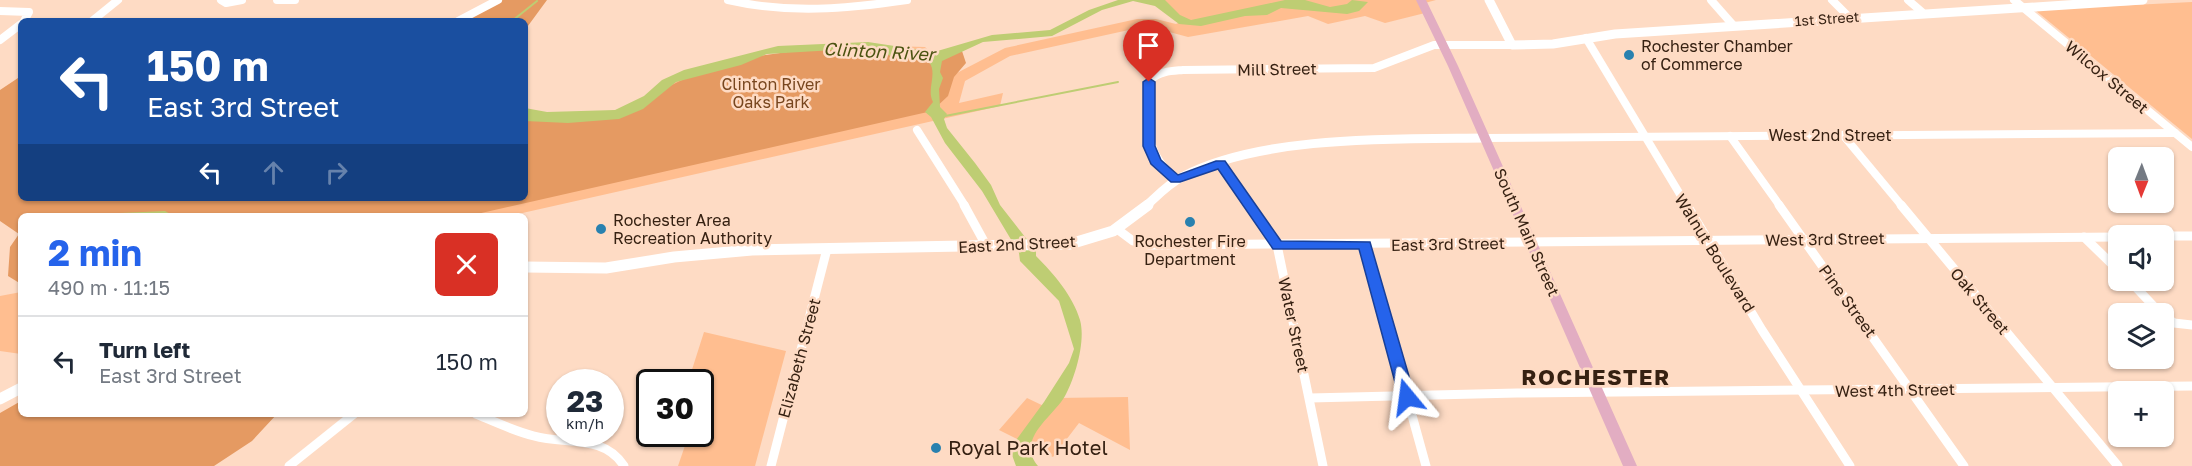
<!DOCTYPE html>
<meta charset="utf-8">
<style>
body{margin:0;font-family:"Golos Text",sans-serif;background:#f2f2f3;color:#1f2937;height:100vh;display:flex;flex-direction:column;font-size:22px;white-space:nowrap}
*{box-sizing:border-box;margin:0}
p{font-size:20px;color:#747a83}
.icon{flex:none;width:33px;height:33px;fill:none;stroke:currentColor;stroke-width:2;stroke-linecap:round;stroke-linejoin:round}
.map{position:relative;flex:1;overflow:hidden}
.details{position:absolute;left:18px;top:213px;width:510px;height:204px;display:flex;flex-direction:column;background:#fff;border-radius:9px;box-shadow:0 2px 4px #0004}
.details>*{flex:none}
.guide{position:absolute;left:18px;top:18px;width:510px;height:183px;border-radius:9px;box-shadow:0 2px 4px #0004;background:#1a4fa0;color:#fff;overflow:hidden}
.needle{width:39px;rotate:181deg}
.fabs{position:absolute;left:2108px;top:147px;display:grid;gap:12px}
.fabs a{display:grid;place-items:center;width:66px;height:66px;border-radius:9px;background:#fff;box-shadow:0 2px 4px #0004;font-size:30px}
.speed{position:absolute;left:546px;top:369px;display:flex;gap:12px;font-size:30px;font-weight:700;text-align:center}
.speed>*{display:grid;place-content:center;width:78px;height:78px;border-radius:50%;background:#fff;box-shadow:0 2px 4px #0004;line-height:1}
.speed small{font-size:15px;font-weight:400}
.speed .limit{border:3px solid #111;border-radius:9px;background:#fff;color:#111}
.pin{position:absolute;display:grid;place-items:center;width:51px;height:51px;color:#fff;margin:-62px -26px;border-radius:50% 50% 50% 0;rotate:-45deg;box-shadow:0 0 6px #0007}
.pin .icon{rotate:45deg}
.me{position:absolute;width:66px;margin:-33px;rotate:344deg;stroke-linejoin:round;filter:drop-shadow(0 0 4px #0008)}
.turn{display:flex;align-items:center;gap:21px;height:126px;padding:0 30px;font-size:27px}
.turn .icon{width:78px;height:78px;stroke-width:2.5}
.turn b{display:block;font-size:42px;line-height:51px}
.lanes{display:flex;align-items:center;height:57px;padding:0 30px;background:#0003;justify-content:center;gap:30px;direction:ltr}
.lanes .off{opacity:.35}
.round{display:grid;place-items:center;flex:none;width:63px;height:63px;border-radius:9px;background:#f2f2f3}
.summary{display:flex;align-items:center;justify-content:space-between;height:102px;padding:0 30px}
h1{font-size:36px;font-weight:700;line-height:45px;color:#2563eb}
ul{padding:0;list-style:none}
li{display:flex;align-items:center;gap:18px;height:90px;padding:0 30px;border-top:2px solid #e0e1e3}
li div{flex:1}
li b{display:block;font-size:22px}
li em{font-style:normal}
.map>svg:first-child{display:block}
.green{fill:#ffbe90}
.forest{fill:#e59a62}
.water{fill:#becd73}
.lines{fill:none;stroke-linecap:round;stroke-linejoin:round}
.stream{stroke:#becd73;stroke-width:2}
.street-far1{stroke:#fff;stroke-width:8}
.street{stroke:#fff;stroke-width:9}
.secondary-far1{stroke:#fff;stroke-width:9}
.secondary{stroke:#fff;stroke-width:11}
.primary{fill:#e2adc2;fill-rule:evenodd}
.route{fill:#2563eb;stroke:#184099;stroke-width:1.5}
.poi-dot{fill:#2981af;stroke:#fedbc4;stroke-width:2}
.labels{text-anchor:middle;stroke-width:5;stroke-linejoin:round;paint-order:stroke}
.far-street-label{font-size:14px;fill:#362112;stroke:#fedbc4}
.poi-label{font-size:16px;fill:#362112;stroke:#fedbc4;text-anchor:start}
.street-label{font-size:16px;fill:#362112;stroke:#fedbc4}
.park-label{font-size:16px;fill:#78461e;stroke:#fedbc4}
.water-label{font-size:18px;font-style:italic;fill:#4b5311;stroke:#fedbc4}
.near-poi-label{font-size:20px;fill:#362112;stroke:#fedbc4;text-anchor:start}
.district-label{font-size:22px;font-weight:bold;letter-spacing:1.5px;fill:#362112;stroke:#fedbc4}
</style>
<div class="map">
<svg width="2192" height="466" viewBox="0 0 2192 466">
<rect width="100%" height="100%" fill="#fedbc4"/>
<!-- green -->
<g class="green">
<polygon points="1155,0 1436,0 1421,4 1425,13 1385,23 1365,16 1328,24 1308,16 1188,37 1147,26 1010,56 965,81 959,103 1003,93 1000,106 509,216 397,216 525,198 665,82 889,46 925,47 953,75 1005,48 1137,19 1156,19 1176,24 1180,22"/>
<polygon points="2192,2 2192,139 2035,10"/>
<polygon points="21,292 21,354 0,351 0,296"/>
<polygon points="704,332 786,351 755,466 678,466 689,434 700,434 701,399 707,380 689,379"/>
<polygon points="1128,397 1130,450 1079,423 1053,457 999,430 1027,398 1050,409 1056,398"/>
</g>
<!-- forest -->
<g class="forest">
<polygon points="499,0 547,0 525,30 525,21 458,21"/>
<path d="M 831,46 C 875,51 917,58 961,48 L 966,63 L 954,77 L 948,96 L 932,111 L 468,216 L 21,216 L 21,284 L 8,276 L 10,247 L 19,234 L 0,221 L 0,90 L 21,76 L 21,198 L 525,198 L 525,114 L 569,115 L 621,110 L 688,77 L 758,56 Z"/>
<polygon points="21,401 21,414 277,414 252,441 214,466 0,466 0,413"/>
</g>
<!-- water -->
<g class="water">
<path d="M 1118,0 L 1165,0 L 1180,15 L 1191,20 L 1285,0 L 1305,0 L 1330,7 L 1347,4 L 1352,0 L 1368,2 L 1359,11 L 1347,14 L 1281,8 L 1267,15 L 1245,16 L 1201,26 L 1179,24 L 1155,6 L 1133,1 L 1102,10 L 1052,36 L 983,42 L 942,61 L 940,72 L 943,78 L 939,89 L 940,107 L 947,114 L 944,119 L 947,128 L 975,163 L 991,185 L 1000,205 L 1036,251 L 1036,256 C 1054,274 1073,296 1080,320 C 1086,341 1075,378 1065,396 C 1053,417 1015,439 1038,466 L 1016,466 L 1012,455 L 1014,443 L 1044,402 L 1069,363 L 1074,349 L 1059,301 L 1020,261 L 1019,253 L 982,191 L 945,143 L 931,117 L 925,112 L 933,102 C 926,89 938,74 929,62 L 851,49 L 767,54 L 741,65 L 676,82 L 643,109 L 619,119 L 568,123 L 525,121 L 525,108 L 547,112 L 615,110 L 644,96 L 662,80 L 684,70 L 778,46 L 868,42 L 934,52 L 992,35 L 1050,30 L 1089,10 Z"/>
<polygon points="165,211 174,216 52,216"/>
</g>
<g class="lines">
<!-- stream -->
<g class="stream">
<polyline points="512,21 537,1"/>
<polyline points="945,116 1118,82"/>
</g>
<!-- street-far1 -->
<g class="street-far1">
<polyline points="221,0 226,3 242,0"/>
<polyline points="277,0 295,0"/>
<path d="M 728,0 C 789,14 846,9 907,0"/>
<polyline points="1711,0 1733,25"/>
<polyline points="1832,0 1850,18"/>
<polyline points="1908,0 1922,12"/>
<polyline points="2014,0 2192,147"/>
<polyline points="0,11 29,12 24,21"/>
<polyline points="92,21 118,0"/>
<polyline points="458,21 498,0"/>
<polyline points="1586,38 1687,206"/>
<polyline points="0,40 21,24"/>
<polyline points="917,130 965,206"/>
<polyline points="1843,135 1902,206"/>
<polyline points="1730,136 1780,206"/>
<polyline points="1485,138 2175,133"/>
<polyline points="1221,164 1250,206"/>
<path d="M 1176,180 C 1148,154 1148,137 1148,101 C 1148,93 1146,84 1152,79 C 1160,71 1173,71 1183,70 L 1374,68 L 1434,45 L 1512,45"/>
</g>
<!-- street -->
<g class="street">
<polyline points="964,205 987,247"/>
<polyline points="1249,205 1277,245 1323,466"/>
<polyline points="1687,205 1762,330 1850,466"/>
<polyline points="1779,205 1964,466"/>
<polyline points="1901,205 2118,466"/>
<polyline points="1117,229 1133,241 1149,245 2118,237"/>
<polyline points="2163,236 2192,236"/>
<polyline points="2084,237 2118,270"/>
<polyline points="1365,245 1426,466"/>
<polyline points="2129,280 2161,314"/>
<polyline points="2163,315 2174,323 2192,325"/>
<polyline points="1310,398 1517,393 2192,386"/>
<path d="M 476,414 C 495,422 514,431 534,436 C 566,445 604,434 624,466"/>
<polyline points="289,466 354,414"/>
<polyline points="771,466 827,249"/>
</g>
<!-- secondary-far1 -->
<g class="secondary-far1">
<polyline points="1489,0 1512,45 1553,44 1615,34 2143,0"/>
<path d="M 1146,206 C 1157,196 1168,184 1182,177 C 1260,135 1397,139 1485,138"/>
</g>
<!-- secondary -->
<g class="secondary">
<polyline points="525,267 606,268 674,257 752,250 1070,244 1113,231 1148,205"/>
<polyline points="0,399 21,388"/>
</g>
<!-- primary -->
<polygon class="primary" points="1416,0 1426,0 1458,66 1637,466 1623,466 1448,66"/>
</g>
<!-- route -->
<polygon class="route" points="1149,78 1155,82 1155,146 1161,160 1178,175 1216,161 1225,161 1281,241 1370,242 1415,397 1413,401 1407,403 1399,397 1359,249 1273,249 1218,169 1180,182 1171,182 1151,164 1143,146 1143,82"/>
<!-- markers -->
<g class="poi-dot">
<circle cx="1629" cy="55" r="6"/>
<circle cx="1190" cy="222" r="6"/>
<circle cx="601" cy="229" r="6"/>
<circle cx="936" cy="448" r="6"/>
</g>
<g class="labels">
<!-- far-street labels -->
<g class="far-street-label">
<text transform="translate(1827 19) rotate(-4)" y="5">1st Street</text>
</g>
<!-- poi labels -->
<g class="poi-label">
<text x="1641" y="52">Rochester Chamber<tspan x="1641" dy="18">of Commerce</tspan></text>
<text x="613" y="226">Rochester Area<tspan x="613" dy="18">Recreation Authority</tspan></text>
<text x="1190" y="247" text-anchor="middle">Rochester Fire<tspan x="1190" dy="18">Department</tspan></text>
</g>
<!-- street labels -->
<g class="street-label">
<text transform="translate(1277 69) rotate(-1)" y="6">Mill Street</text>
<text transform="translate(2107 77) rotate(40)" y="6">Wilcox Street</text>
<text x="1830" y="141">West 2nd Street</text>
<text transform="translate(1527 232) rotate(66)" y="6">South Main Street</text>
<text transform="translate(1825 239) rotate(-1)" y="6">West 3rd Street</text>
<text transform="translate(1017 244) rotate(-3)" y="6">East 2nd Street</text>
<text transform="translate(1448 244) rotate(-1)" y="6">East 3rd Street</text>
<text transform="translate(1715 253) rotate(58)" y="6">Walnut Boulevard</text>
<text transform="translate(1848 301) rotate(54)" y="6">Pine Street</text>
<text transform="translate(1980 301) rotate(50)" y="6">Oak Street</text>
<text transform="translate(1294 325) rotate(78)" y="6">Water Street</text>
<text transform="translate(799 358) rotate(-75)" y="6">Elizabeth Street</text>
<text transform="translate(1895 390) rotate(-1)" y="6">West 4th Street</text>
</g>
<!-- park labels -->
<g class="park-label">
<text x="771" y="90">Clinton River<tspan x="771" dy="18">Oaks Park</tspan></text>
</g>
<!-- water labels -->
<g class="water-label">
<text transform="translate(879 52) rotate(3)" y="6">Clinton River</text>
</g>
<!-- near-poi labels -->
<g class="near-poi-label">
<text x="948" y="455">Royal Park Hotel</text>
</g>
<!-- district labels -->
<g class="district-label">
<text x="1596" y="385">ROCHESTER</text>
</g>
</g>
</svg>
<div class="fabs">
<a><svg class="needle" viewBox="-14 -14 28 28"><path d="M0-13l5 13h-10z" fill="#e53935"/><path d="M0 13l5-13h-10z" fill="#747a83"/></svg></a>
<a><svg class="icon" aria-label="sound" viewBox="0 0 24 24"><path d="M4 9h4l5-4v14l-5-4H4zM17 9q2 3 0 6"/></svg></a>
<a><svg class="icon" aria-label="layers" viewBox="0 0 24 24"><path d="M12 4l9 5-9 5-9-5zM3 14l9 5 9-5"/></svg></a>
<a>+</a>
</div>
<div class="speed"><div>23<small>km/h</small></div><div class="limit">30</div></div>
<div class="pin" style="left:1149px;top:82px;background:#d93025"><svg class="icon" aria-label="arrive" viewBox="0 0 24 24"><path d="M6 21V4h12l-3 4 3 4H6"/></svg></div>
<svg class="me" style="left:1407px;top:397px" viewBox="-20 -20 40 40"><path d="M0-17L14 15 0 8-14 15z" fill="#2563eb" stroke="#fff" stroke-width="4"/></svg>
<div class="guide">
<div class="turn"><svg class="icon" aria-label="left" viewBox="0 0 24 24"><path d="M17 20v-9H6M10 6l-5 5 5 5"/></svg><div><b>150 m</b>East 3rd Street</div></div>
<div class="lanes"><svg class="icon" aria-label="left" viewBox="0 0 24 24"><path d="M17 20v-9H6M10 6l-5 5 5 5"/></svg><svg class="icon off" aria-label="ahead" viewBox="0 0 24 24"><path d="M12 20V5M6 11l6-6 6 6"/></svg><svg class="icon off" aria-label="right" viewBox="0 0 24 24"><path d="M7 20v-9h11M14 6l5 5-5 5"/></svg></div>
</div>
<section class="details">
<div class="summary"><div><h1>2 min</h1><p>490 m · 11:15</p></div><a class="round" style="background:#d93025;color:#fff"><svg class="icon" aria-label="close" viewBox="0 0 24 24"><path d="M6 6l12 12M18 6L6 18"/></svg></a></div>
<ul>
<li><svg class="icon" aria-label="left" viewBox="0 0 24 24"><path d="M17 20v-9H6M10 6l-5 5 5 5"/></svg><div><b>Turn left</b><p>East 3rd Street</p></div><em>150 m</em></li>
</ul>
</section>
</div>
